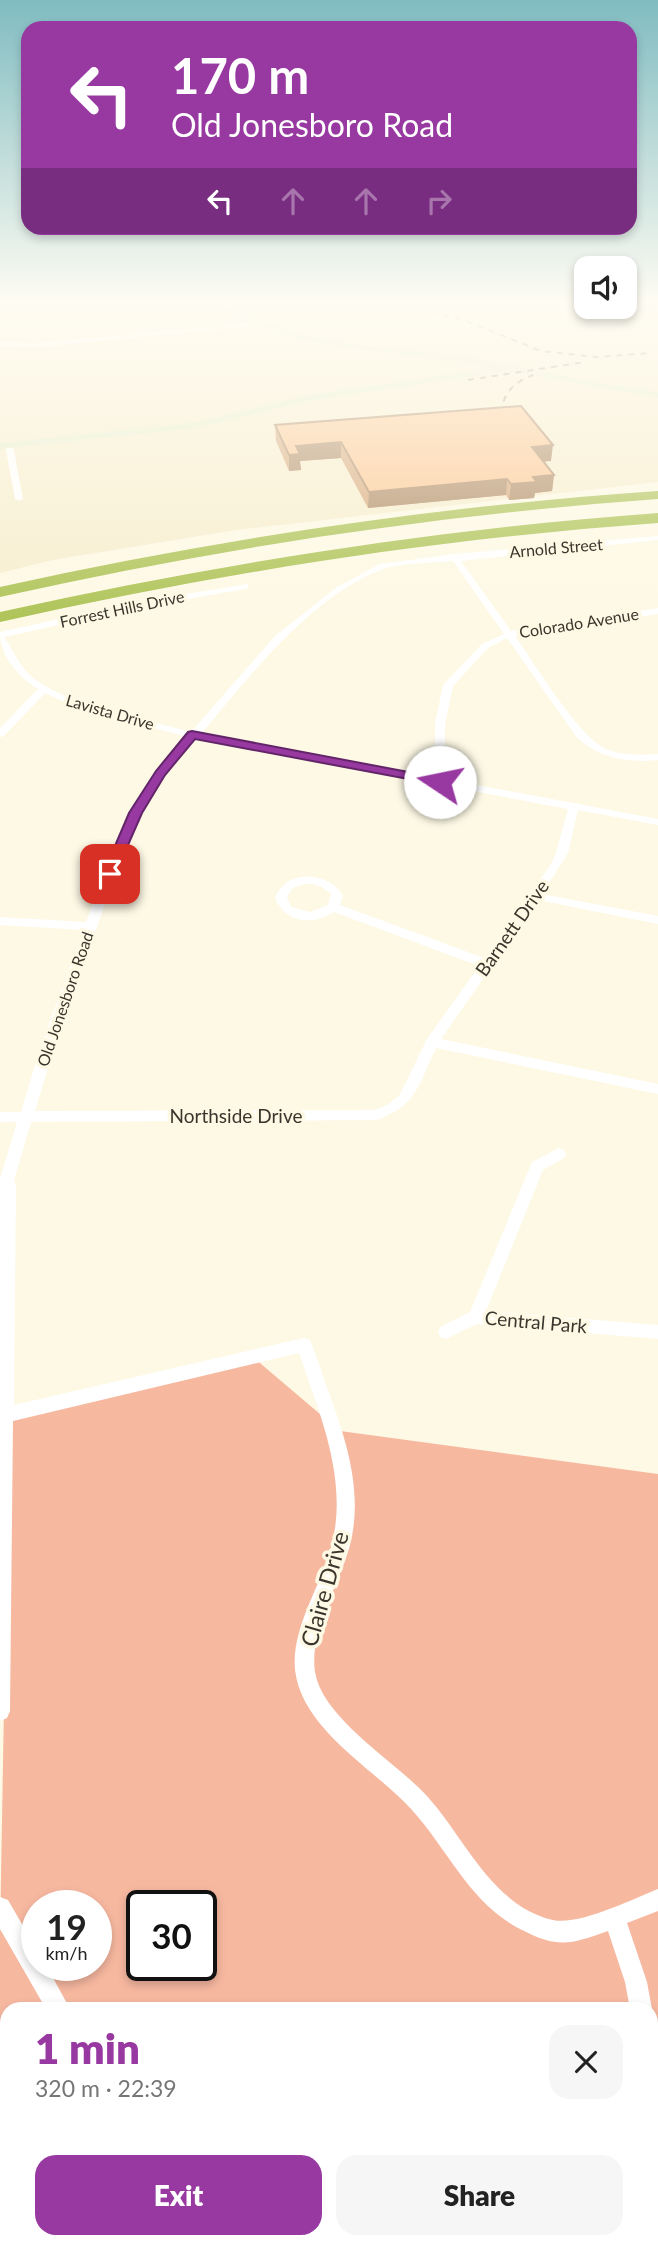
<!DOCTYPE html>
<meta charset="utf-8">
<style>
body{margin:0;font-family:Lato,sans-serif;background:#f6f6f6;color:#222;height:100vh;display:flex;flex-direction:column;font-size:26px;white-space:nowrap}
*{box-sizing:border-box;margin:0}
p{font-size:23px;color:#767676}
.icon{flex:none;width:38px;height:38px;fill:none;stroke:currentColor;stroke-width:2;stroke-linecap:round;stroke-linejoin:round}
.map{position:relative;flex:1;overflow:hidden}
.panel{position:absolute;left:0px;top:2002px;width:658px;height:247px;display:flex;flex-direction:column;background:#fff;border-radius:21px 21px 0 0;box-shadow:0 4px 10px #0003}
.panel>*{flex:none}
.hud{position:absolute;left:21px;top:21px;width:616px;height:214px;border-radius:21px;box-shadow:0 4px 10px #0003;background:#9839a1;color:#fff;overflow:hidden}
.tools{position:absolute;left:574px;top:256px;display:grid;gap:14px}
.tools a{display:grid;place-items:center;width:63px;height:63px;border-radius:14px;background:#fff;box-shadow:0 4px 10px #0003;font-size:35px}
.speed{position:absolute;left:21px;top:1890px;display:flex;gap:14px;font-size:35px;font-weight:700;text-align:center}
.speed>*{display:grid;place-content:center;width:91px;height:91px;border-radius:50%;background:#fff;box-shadow:0 4px 10px #0003;line-height:1}
.speed small{font-size:18px;font-weight:400}
.speed .limit{border:4px solid #111;border-radius:10px;background:#fff;color:#111}
.pin{position:absolute;display:grid;place-items:center;width:60px;height:60px;color:#fff;margin:-30px;border-radius:14px;box-shadow:0 4px 10px #0006}
.me{position:absolute;width:77px;margin:-38px;rotate:281deg;stroke-linejoin:round;filter:drop-shadow(0 0 5px #0008)}
.turn{display:flex;align-items:center;gap:24px;height:147px;padding:0 35px;font-size:32px}
.turn .icon{width:91px;height:91px;stroke-width:2.5}
.turn b{display:block;font-size:49px;line-height:60px}
.lanes{display:flex;align-items:center;height:66px;padding:0 35px;background:#0003;justify-content:center;gap:35px;direction:ltr}
.lanes .off{opacity:.35}
.round{display:grid;place-items:center;flex:none;width:74px;height:74px;border-radius:21px;background:#f6f6f6}
.overview{display:flex;align-items:center;justify-content:space-between;height:119px;padding:0 35px}
h1{font-size:42px;font-weight:800;line-height:52px;color:#9839a1}
.primary-button{display:flex;gap:14px;margin-top:auto;padding:14px 35px}
.primary-button a{flex:1;height:80px;border-radius:21px;background:#9839a1;color:#fff;font-size:28px;font-weight:800;line-height:80px;text-align:center}
.primary-button a+a{background:#f6f6f6;color:#222}
.map>svg:first-child{display:block}
.built{fill:#f7eece}
.green{fill:#f7b8a0;fill-rule:evenodd}
.lines{fill:none;stroke-linecap:round;stroke-linejoin:round}
.street{fill:#fff;fill-rule:evenodd}
.secondary{fill:#e7edcd;fill-rule:evenodd}
.highway{fill:#afc459;fill-rule:evenodd}
.rail{stroke:#a5a292;stroke-width:2;stroke-dasharray:6 6;stroke-linecap:butt}
.wall{fill:#d8aa7c}
.shaded-wall{fill:#b08b65}
.building{fill:#fbc690;stroke:#b08b65;stroke-width:2}
.route{fill:#9839a1;stroke:#632569;stroke-width:2}
.labels{text-anchor:middle;stroke-width:7;stroke-linejoin:round;paint-order:stroke}
.far-street-label{font-size:16px;fill:#39372d;stroke:#fef9e5}
.street-label{font-size:19px;fill:#39372d;stroke:#fef9e5}
.near-street-label{font-size:23px;fill:#39372d;stroke:#fef9e5}
</style>
<div class="map">
<svg width="658" height="2248" viewBox="0 0 658 2248">
<rect width="100%" height="100%" fill="#fef9e5"/>
<!-- built -->
<g class="built">
<polygon points="0,303 586,303 586,306 625,306 625,303 658,303 658,482 236,530 53,560 0,573"/>
<polygon points="651,2197 658,2198 658,2248 252,2248 252,2242 651,2242"/>
</g>
<!-- green -->
<path class="green" d="M 254,1358 L 340,1431 L 658,1474 L 658,2171 L 651,2170 L 651,2009 L 7,2009 L 7,2108 L 0,2107 L 0,1934 L 9,1421 ZM 37,1906 L 96,1906 L 96,1965 L 37,1965 ZM 142,1906 L 201,1906 L 201,1965 L 142,1965 Z"/>
<g class="lines">
<!-- street -->
<g class="street">
<polygon points="260,322 262,325 38,347 0,346 0,342 38,343"/>
<polygon points="9,443 13,445 23,499 19,501 15,499 5,445"/>
<path d="M 658,536 L 658,540 L 461,561 L 511,631 L 658,608 L 658,614 L 515,636 C 534,663 578,735 604,748 C 621,756 640,755 658,754 L 658,760 C 628,763 602,759 578,739 L 507,638 L 488,648 L 453,686 L 445,724 L 445,779 L 658,819 L 658,825 L 578,810 L 568,853 L 542,894 L 658,916 L 658,924 L 538,900 L 441,1039 L 658,1084 L 658,1094 L 436,1048 C 419,1083 417,1107 376,1120 L 31,1122 L 14,1181 L 16,1186 L 14,1405 L 304,1338 L 310,1340 C 316,1354 321,1370 326,1385 C 345,1436 364,1490 350,1545 C 340,1583 309,1631 315,1672 C 322,1718 396,1762 427,1796 C 465,1838 492,1906 553,1920 C 578,1926 633,1899 658,1889 L 658,1911 L 627,1923 L 647,1982 L 652,2009 L 651,2012 L 651,2009 L 630,2009 L 625,1982 L 608,1931 C 571,1944 559,1949 522,1930 C 470,1904 449,1851 412,1810 C 375,1769 302,1730 295,1670 C 291,1627 322,1585 332,1544 C 348,1478 320,1415 299,1353 L 13,1421 L 10,1711 L 7,1718 L 0,1721 L 0,1179 L 17,1122 L 0,1122 L 0,1112 L 21,1112 L 41,1045 L 84,930 L 0,925 L 0,917 L 86,922 C 105,870 123,819 155,774 C 164,761 176,749 187,737 L 74,706 L 45,693 L 4,736 L 0,737 L 0,728 L 38,689 C 18,677 0,656 0,632 L 142,601 L 248,584 L 248,588 L 245,589 L 142,607 L 4,637 C 13,650 20,667 32,677 C 69,707 145,719 191,732 L 275,636 L 337,587 L 380,564 L 454,554 ZM 453,561 L 504,634 L 482,644 L 443,685 L 435,724 L 435,777 L 201,734 C 250,676 310,597 383,569 C 399,563 434,563 453,561 ZM 196,739 L 568,809 L 556,853 L 550,866 L 484,958 L 340,905 L 343,895 C 327,871 286,869 275,898 C 286,923 312,926 334,912 L 479,966 L 427,1039 L 399,1096 L 387,1105 L 375,1110 L 35,1111 L 55,1045 L 125,848 L 141,813 L 164,776 ZM 312,884 L 322,887 L 331,894 L 328,905 L 310,912 L 291,907 L 287,898 C 291,886 300,884 312,884 Z"/>
<polygon points="559,1148 564,1150 566,1154 564,1158 543,1170 486,1311 658,1325 658,1339 477,1324 446,1339 440,1337 438,1332 440,1327 470,1312 532,1162"/>
<polygon points="0,1897 8,1900 37,1950 37,1965 46,1965 70,2009 46,2009 0,1929"/>
<polygon points="7,2057 7,2081 0,2084 0,2060"/>
<rect x="651" y="2170" width="7" height="24"/>
</g>
<!-- secondary -->
<path class="secondary" d="M 207,303 C 237,303 273,328 303,335 C 363,348 424,350 484,360 C 542,371 599,384 658,392 L 658,398 L 508,371 L 308,401 L 198,428 L 0,449 L 0,443 L 198,422 L 308,395 L 493,368 C 402,349 287,354 207,303 Z"/>
<!-- highway -->
<g class="highway">
<path d="M 658,491 L 658,499 C 436,515 218,548 0,597 L 0,587 C 218,539 436,506 658,491 Z"/>
<path d="M 658,513 L 658,523 C 436,539 218,573 0,622 L 0,612 C 218,564 436,529 658,513 Z"/>
</g>
<!-- rail -->
<g class="rail">
<polyline points="397,303 461,319 541,351 597,357 650,353"/>
<polyline points="468,380 585,362"/>
<path d="M 515,422 L 503,403 C 508,387 519,381 533,375"/>
</g>
</g>
<!-- wall -->
<polygon class="wall" points="275,425 551,461 544,461 554,475 552,491 535,493 534,498 509,500 506,495 368,508 341,458 300,461 301,470 289,471 276,441"/>
<!-- shaded-wall -->
<g class="shaded-wall">
<polygon points="341,442 341,458 300,461 301,470 289,471 289,455 296,446"/>
<polygon points="553,445 551,461 530,463 532,447"/>
<polygon points="554,475 552,491 535,493 534,498 509,500 511,484 533,477"/>
<polygon points="507,479 506,495 368,508 369,492"/>
</g>
<!-- building -->
<polygon class="building" points="521,406 553,445 532,447 554,475 533,477 537,482 511,484 507,479 369,492 341,442 296,446 300,454 289,455 275,425"/>
<!-- sky -->
<linearGradient id="sky" x2="0" y2="1"><stop stop-color="#80bcc1"/><stop offset="0.49" stop-color="#fffcf3"/><stop offset="1" stop-color="#fffcf3" stop-opacity="0"/></linearGradient>
<rect width="658" height="618" fill="url(#sky)"/>
<!-- route -->
<polygon class="route" points="192,731 440,778 446,782 440,785 195,739 165,775 142,813 114,877 105,877 103,874 129,813 156,771 188,732"/>
<g class="labels">
<!-- far-street labels -->
<g class="far-street-label">
<text transform="translate(556 548) rotate(-5)" y="6">Arnold Street</text>
<text transform="translate(122 609) rotate(-12)" y="6">Forrest Hills Drive</text>
<text transform="translate(579 623) rotate(-9)" y="6">Colorado Avenue</text>
<text transform="translate(110 712) rotate(16)" y="6">Lavista Drive</text>
<text transform="translate(65 999) rotate(-71)" y="6">Old Jonesboro Road</text>
</g>
<!-- street labels -->
<g class="street-label">
<text transform="translate(512 928) rotate(-55)" y="7">Barnett Drive</text>
<text x="236" y="1123">Northside Drive</text>
<text transform="translate(536 1322) rotate(5)" y="7">Central Park</text>
</g>
<!-- near-street labels -->
<g class="near-street-label">
<text transform="translate(325 1589) rotate(-74)" y="8">Claire Drive</text>
</g>
</g>
</svg>
<div class="tools">
<a><svg class="icon" aria-label="sound" viewBox="0 0 24 24"><path d="M4 9h4l5-4v14l-5-4H4zM17 9q2 3 0 6"/></svg></a>
</div>
<div class="speed"><div>19<small>km/h</small></div><div class="limit">30</div></div>
<div class="pin" style="left:110px;top:874px;background:#d93025"><svg class="icon" aria-label="arrive" viewBox="0 0 24 24"><path d="M6 21V4h12l-3 4 3 4H6"/></svg></div>
<svg class="me" style="left:440px;top:782px" viewBox="-20 -20 40 40"><circle r="19" fill="#fff"/><path d="M0-13L10 11 0 6-10 11z" fill="#9839a1"/></svg>
<div class="hud">
<div class="turn"><svg class="icon" aria-label="left" viewBox="0 0 24 24"><path d="M17 20v-9H6M10 6l-5 5 5 5"/></svg><div><b>170 m</b>Old Jonesboro Road</div></div>
<div class="lanes"><svg class="icon" aria-label="left" viewBox="0 0 24 24"><path d="M17 20v-9H6M10 6l-5 5 5 5"/></svg><svg class="icon off" aria-label="ahead" viewBox="0 0 24 24"><path d="M12 20V5M6 11l6-6 6 6"/></svg><svg class="icon off" aria-label="ahead" viewBox="0 0 24 24"><path d="M12 20V5M6 11l6-6 6 6"/></svg><svg class="icon off" aria-label="right" viewBox="0 0 24 24"><path d="M7 20v-9h11M14 6l5 5-5 5"/></svg></div>
</div>
<section class="panel">
<div class="overview"><div><h1>1 min</h1><p>320 m · 22:39</p></div><a class="round"><svg class="icon" aria-label="close" viewBox="0 0 24 24"><path d="M6 6l12 12M18 6L6 18"/></svg></a></div>
<div class="primary-button"><a>Exit</a><a>Share</a></div>
</section>
</div>
